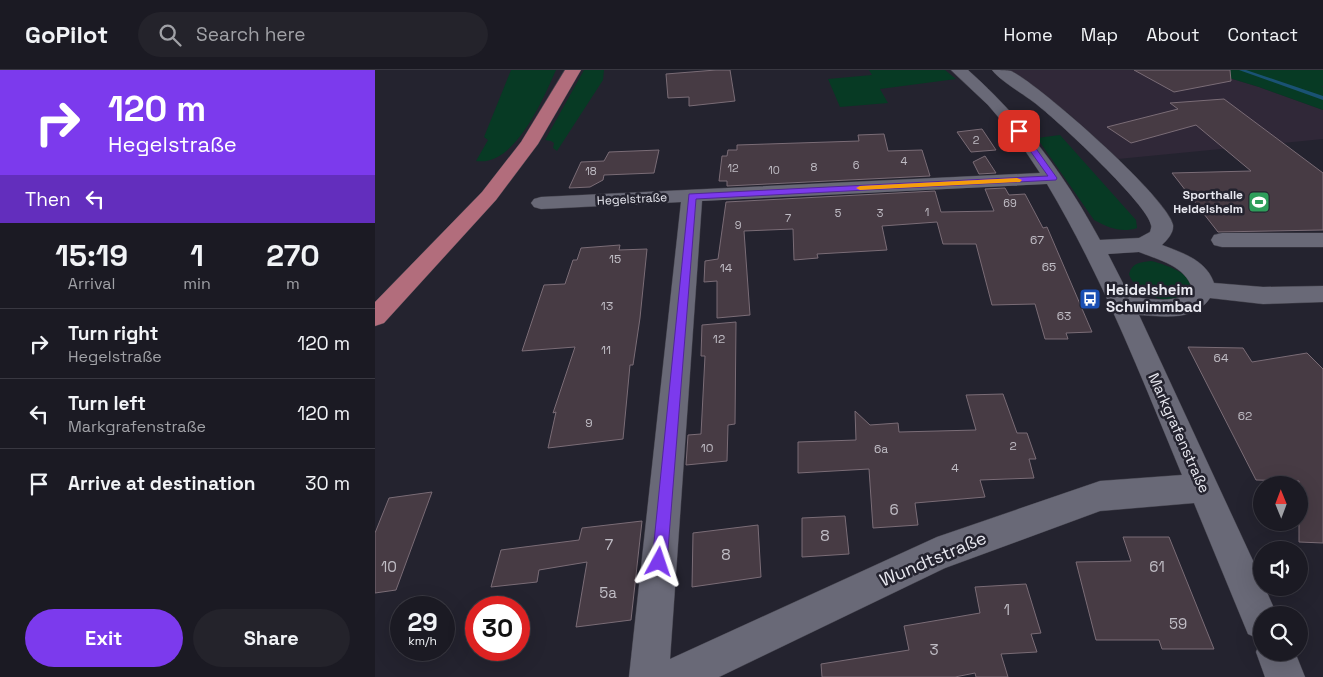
<!DOCTYPE html>
<meta charset="utf-8">
<style>
body{margin:0;font-family:"Space Grotesk",sans-serif;background:#24232b;color:#f1f3f6;height:100vh;display:flex;flex-direction:column;font-size:19px;white-space:nowrap}
*{box-sizing:border-box;margin:0}
p{font-size:16px;color:#a0a1a6}
.icon{flex:none;width:28px;height:28px;fill:none;stroke:currentColor;stroke-width:2;stroke-linecap:round;stroke-linejoin:round}
.map{position:relative;flex:1;overflow:hidden}
.drawer{display:flex;flex-direction:column;background:#1b1a23;width:375px}
.drawer>*{flex:none}
.hud{background:#7c3aed;color:#fff;overflow:hidden}
.needle{width:32px;rotate:359deg}
.controls{position:absolute;left:878px;top:406px;display:grid;gap:10px}
.controls a{display:grid;place-items:center;width:55px;height:55px;border-radius:50%;background:#1b1a23;box-shadow:0 5px 20px #0002,0 0 0 1px #393841;font-size:25px}
.speed{position:absolute;left:15px;top:526px;display:flex;gap:10px;font-size:25px;font-weight:700;text-align:center}
.speed>*{display:grid;place-content:center;width:65px;height:65px;border-radius:50%;background:#1b1a23;box-shadow:0 5px 20px #0002,0 0 0 1px #393841;line-height:1}
.speed small{font-size:12px;font-weight:400}
.speed .limit{border:8px solid #d22;background:#fff;color:#111}
.pin{position:absolute;display:grid;place-items:center;width:42px;height:42px;color:#fff;margin:-21px;border-radius:10px;box-shadow:0 2px 8px #0006}
.me{position:absolute;width:55px;margin:-28px;rotate:5deg;stroke-linejoin:round;filter:drop-shadow(0 0 4px #0008)}
.turn{display:flex;align-items:center;gap:18px;height:105px;padding:0 25px;font-size:22px}
.turn .icon{width:65px;height:65px;stroke-width:2.5}
.turn b{display:block;font-size:35px;line-height:42px}
.then{display:flex;align-items:center;height:48px;padding:0 25px;background:#0003;gap:10px;font-size:19px}
.eta{display:flex;justify-content:space-evenly;align-items:center;height:85px;text-align:center}
.eta b{font-size:30px;font-weight:700;line-height:35px}
.button{display:flex;gap:10px;margin-top:auto;padding:10px 25px}
.button a{flex:1;height:58px;border-radius:30px;background:#7c3aed;color:#fff;font-size:20px;font-weight:700;line-height:58px;text-align:center}
.button a+a{background:#24232b;color:#f1f3f6}
ul{padding:0;list-style:none}
li{display:flex;align-items:center;gap:15px;height:70px;padding:0 25px;border-top:1px solid #393841}
li div{flex:1}
li b{display:block;font-size:19px}
li em{font-style:normal}
header{display:flex;align-items:center;gap:30px;box-sizing:border-box;height:70px;padding:0 25px;background:#1b1a23;border-bottom:1px solid #393841}
header strong{font-size:24px}
nav{display:flex;gap:28px;margin-inline-start:auto;font-size:18px}
.search{width:350px;height:45px;background:#24232b;display:flex;align-items:center;gap:12px;box-sizing:border-box;padding:0 18px;border-radius:28px;color:#a0a1a6;font-size:19px}
main{display:flex;flex:1;min-height:0}
.map>svg:first-child{display:block}
.commercial{fill:#302838}
.green{fill:#073a24}
.lines{fill:none;stroke-linecap:round;stroke-linejoin:round}
.stream{fill:#1a5274;fill-rule:evenodd}
.building{fill:#473b44;stroke:#7a6c76}
.minor-casing{stroke:#42414b;stroke-width:1}
.major-casing{stroke:#42414b;stroke-width:1}
.minor{fill:#696977;fill-rule:evenodd}
.major{fill:#b26d7c;fill-rule:evenodd}
.route{fill:#7c3aed;stroke:#51269a}
.slow{fill:#f59e0b}
.labels{text-anchor:middle;stroke-width:5;stroke-linejoin:round;paint-order:stroke}
.far-number-label{font-size:11px;fill:#c0bdc5}
.far-poi-label{font-size:12px;font-weight:bold;fill:#e8e8f0;stroke:#24232f;text-anchor:end}
.far-street-label{font-size:12px;fill:#e8e8f0;stroke:#24232f}
.number-label{font-size:12px;fill:#c0bdc5}
.poi-label{font-size:15px;font-weight:bold;fill:#e8e8f0;stroke:#24232f;text-anchor:start}
.street-label{font-size:15px;fill:#e8e8f0;stroke:#24232f}
.near-number-label{font-size:15px;fill:#c0bdc5}
.near-street-label{font-size:18px;fill:#e8e8f0;stroke:#24232f}
</style>
<header>
<strong>GoPilot</strong>
<div class="search"><svg class="icon" aria-label="search" viewBox="0 0 24 24"><circle cx="10" cy="10" r="6"/><path d="M15 15l6 6"/></svg>Search here</div>
<nav><a>Home</a><a>Map</a><a>About</a><a>Contact</a></nav>
</header>
<main>
<section class="drawer">
<div class="hud">
<div class="turn"><svg class="icon" aria-label="right" viewBox="0 0 24 24"><path d="M7 20v-9h11M14 6l5 5-5 5"/></svg><div><b>120 m</b>Hegelstraße</div></div>
<div class="then">Then<svg class="icon" aria-label="left" viewBox="0 0 24 24"><path d="M17 20v-9H6M10 6l-5 5 5 5"/></svg></div>
</div>
<div class="eta">
<div><b>15:19</b><p>Arrival</p></div>
<div><b>1</b><p>min</p></div>
<div><b>270</b><p>m</p></div>
</div>
<ul>
<li><svg class="icon" aria-label="right" viewBox="0 0 24 24"><path d="M7 20v-9h11M14 6l5 5-5 5"/></svg><div><b>Turn right</b><p>Hegelstraße</p></div><em>120 m</em></li>
<li><svg class="icon" aria-label="left" viewBox="0 0 24 24"><path d="M17 20v-9H6M10 6l-5 5 5 5"/></svg><div><b>Turn left</b><p>Markgrafenstraße</p></div><em>120 m</em></li>
<li><svg class="icon" aria-label="arrive" viewBox="0 0 24 24"><path d="M6 21V4h12l-3 4 3 4H6"/></svg><div><b>Arrive at destination</b></div><em>30 m</em></li>
</ul>
<div class="button"><a>Exit</a><a>Share</a></div>
</section>
<div class="map">
<svg width="948" height="607" viewBox="0 0 948 607">
<rect width="100%" height="100%" fill="#24232f"/>
<!-- commercial -->
<polygon class="commercial" points="634,0 828,0 884,17 948,40 948,69 743,89 693,43"/>
<!-- green -->
<g class="green">
<path d="M 136,0 L 181,0 C 168,29 140,97 101,91 L 113,70 L 109,67 Z"/>
<polygon points="209,0 229,0 228,10 182,81 178,78 179,73 176,71 170,70"/>
<polygon points="494,0 570,0 581,9 505,19 513,33 465,37 453,9 497,5"/>
<polygon points="828,0 948,0 948,16 946,16 948,17 948,40 884,17"/>
<path d="M 685,65 L 761,150 L 762,158 C 746,163 734,158 719,150 L 662,68 Z"/>
<path d="M 776,191 C 786,193 829,206 811,224 C 796,239 759,223 754,204 C 757,193 765,192 776,191 Z"/>
</g>
<g class="lines">
<!-- stream -->
<polygon class="stream" points="864,0 871,0 948,26 948,30"/>
</g>
<!-- building -->
<g class="building">
<polygon points="341,0 355,0 360,31 314,36 314,27 293,28 291,4"/>
<polygon points="759,0 855,0 856,11 799,22"/>
<polygon points="849,29 948,103 948,160 843,162 797,103 876,101 821,55 756,73 732,57 803,39 795,33"/>
<polygon points="607,59 621,80 596,82 582,62"/>
<polygon points="509,64 513,81 547,80 555,106 352,116 352,111 344,111 347,86 352,86 353,80 362,80 362,75 484,71 483,65"/>
<polygon points="284,80 279,103 229,105 228,110 215,117 194,118 206,92 229,91 234,82"/>
<polygon points="610,86 621,103 604,104 598,92"/>
<polygon points="630,118 634,125 650,124 668,158 672,157 717,262 691,263 693,269 670,269 660,234 617,235 601,174 568,174 562,152 507,156 512,180 442,184 443,188 419,190 418,159 369,161 375,245 342,248 342,211 329,212 330,191 343,189 351,132 560,121 566,142 619,141 610,119"/>
<polygon points="245,175 244,180 272,179 265,248 258,295 255,295 248,369 173,378 181,342 178,343 200,277 147,281 169,215 190,214 198,190 202,190 206,178"/>
<polygon points="361,252 360,354 353,355 352,391 311,395 313,365 326,364 330,286 326,286 327,255"/>
<polygon points="813,277 868,278 877,292 932,283 948,299 948,473 924,472 924,411 881,410"/>
<polygon points="628,324 642,363 652,363 661,389 654,389 659,408 605,410 610,427 540,433 543,455 498,458 494,399 423,403 423,372 481,370 480,341 495,355 523,353 524,362 601,360 591,325"/>
<polygon points="57,422 21,520 0,523 0,463 14,428"/>
<polygon points="470,446 474,484 427,487 427,448"/>
<polygon points="267,451 256,550 201,557 212,492 164,500 162,512 116,517 126,480 204,470 207,458"/>
<polygon points="383,455 386,507 317,517 318,463"/>
<polygon points="748,467 794,467 839,579 787,579 784,570 721,570 701,492 756,491"/>
<polygon points="651,514 666,563 656,564 662,582 626,584 633,607 601,607 600,603 580,607 447,607 446,594 534,580 529,556 605,543 600,517"/>
</g>
<g class="lines">
<!-- minor casing -->
<g class="minor-casing">
<g id="minor">
<path d="M 576,0 L 593,0 C 649,50 689,104 725,170 L 764,168 L 775,162 C 775,161 777,157 776,155 C 773,135 685,53 666,38 C 654,27 626,12 617,0 C 623,0 631,0 636,1 C 664,14 793,128 798,155 C 799,163 792,170 787,175 C 808,183 831,190 839,213 L 888,217 L 948,216 L 948,232 L 888,234 L 835,228 C 819,252 788,246 764,245 L 886,508 L 886,518 L 890,518 L 902,545 L 886,545 L 886,582 L 920,582 L 930,607 L 890,607 L 881,582 L 886,570 L 873,564 L 819,433 L 725,441 L 570,498 L 344,607 L 254,607 L 306,132 L 166,139 L 159,137 L 156,133 L 159,129 L 166,127 L 665,103 L 643,70 L 613,35 ZM 672,114 C 727,206 766,306 807,405 L 725,411 L 562,467 L 295,589 L 327,131 ZM 764,182 C 784,190 810,196 817,218 C 804,236 774,228 755,227 L 733,184 Z"/>
<polygon points="847,163 948,163 948,177 847,177 839,175 836,170 839,165"/>
</g>
</g>
<!-- major casing -->
<g class="major-casing">
<polygon id="major" points="190,0 206,0 163,74 121,130 9,253 0,256 0,232 107,122 146,72"/>
</g>
<!-- minor -->
<use href="#minor" class="minor"/>
<!-- major -->
<use href="#major" class="major"/>
</g>
<!-- route -->
<polygon class="route" points="642,59 647,59 682,108 681,110 321,129 292,492 290,497 284,499 279,497 277,492 314,124 673,106 641,61"/>
<!-- slow -->
<polygon class="slow" points="642,108 647,110 645,112 485,120 481,118 485,116"/>
<!-- icons -->
<defs>
<g id="stadium-square" transform="scale(1.125)"><rect x="-9" y="-9" width="18" height="18" rx="4" fill="#2e9e5b" stroke="#24232f"/><path d="M0-5a6.5 5 0 1 0 0 10a6.5 5 0 1 0 0-10ZM-3.5-1.8h7v3.6h-7Z" fill="#fff"/></g>
<g id="bus-square" transform="scale(1.125)"><rect x="-9" y="-9" width="18" height="18" rx="4" fill="#1a4fb4" stroke="#24232f"/><path d="M-5-6H5V4H4V6H2V4H-2V6H-4V4H-5ZM-3.5-4V0h7V-4ZM-3.5 1.2v1.5H-2V1.2ZM2 1.2v1.5H3.5V1.2Z" fill="#fff"/></g>
</defs>
<g fill-rule="evenodd">
<use href="#stadium-square" x="884" y="132"/>
<use href="#bus-square" x="715" y="229"/>
</g>
<g class="labels">
<!-- far-number labels -->
<g class="far-number-label">
<text x="601" y="74">2</text>
<text x="529" y="95">4</text>
<text x="481" y="99">6</text>
<text x="439" y="101">8</text>
<text x="358" y="102">12</text>
<text x="399" y="104">10</text>
<text x="216" y="105">18</text>
<text x="635" y="137">69</text>
<text x="552" y="146">1</text>
<text x="463" y="147">5</text>
<text x="505" y="147">3</text>
<text x="413" y="152">7</text>
<text x="363" y="159">9</text>
</g>
<!-- far-poi labels -->
<g class="far-poi-label">
<text x="868" y="129">Sporthalle<tspan x="868" dy="14">Heidelsheim</tspan></text>
</g>
<!-- far-street labels -->
<g class="far-street-label">
<text transform="translate(257 129) rotate(-3)" y="4">Hegelstraße</text>
</g>
<!-- number labels -->
<g class="number-label">
<text x="662" y="174">67</text>
<text x="240" y="193">15</text>
<text x="674" y="201">65</text>
<text x="351" y="202">14</text>
<text x="232" y="240">13</text>
<text x="689" y="250">63</text>
<text x="344" y="273">12</text>
<text x="231" y="284">11</text>
<text x="846" y="292">64</text>
<text x="870" y="350">62</text>
<text x="214" y="357">9</text>
<text x="638" y="380">2</text>
<text x="332" y="382">10</text>
<text x="506" y="383">6a</text>
<text x="580" y="402">4</text>
</g>
<!-- poi labels -->
<g class="poi-label">
<text x="731" y="225">Heidelsheim<tspan x="731" dy="17">Schwimmbad</tspan></text>
</g>
<!-- street labels -->
<g class="street-label">
<text transform="translate(804 363) rotate(66)" y="5">Markgrafenstraße</text>
</g>
<!-- near-number labels -->
<g class="near-number-label">
<text x="519" y="445">6</text>
<text x="450" y="471">8</text>
<text x="234" y="480">7</text>
<text x="351" y="490">8</text>
<text x="14" y="502">10</text>
<text x="782" y="502">61</text>
<text x="233" y="528">5a</text>
<text x="632" y="545">1</text>
<text x="803" y="559">59</text>
<text x="559" y="585">3</text>
</g>
<!-- near-street labels -->
<g class="near-street-label">
<text transform="translate(558 489) rotate(-23)" y="6">Wundtstraße</text>
</g>
</g>
</svg>
<div class="controls">
<a><svg class="needle" viewBox="-14 -14 28 28"><path d="M0-13l5 13h-10z" fill="#e53935"/><path d="M0 13l5-13h-10z" fill="#a0a1a6"/></svg></a>
<a><svg class="icon" aria-label="sound" viewBox="0 0 24 24"><path d="M4 9h4l5-4v14l-5-4H4zM17 9q2 3 0 6"/></svg></a>
<a><svg class="icon" aria-label="search" viewBox="0 0 24 24"><circle cx="10" cy="10" r="6"/><path d="M15 15l6 6"/></svg></a>
</div>
<div class="speed"><div>29<small>km/h</small></div><div class="limit">30</div></div>
<div class="pin" style="left:644px;top:61px;background:#d93025"><svg class="icon" aria-label="arrive" viewBox="0 0 24 24"><path d="M6 21V4h12l-3 4 3 4H6"/></svg></div>
<svg class="me" style="left:284px;top:492px" viewBox="-20 -20 40 40"><path d="M0-17L14 15 0 8-14 15z" fill="#7c3aed" stroke="#fff" stroke-width="4"/></svg>
</div>
</main>
